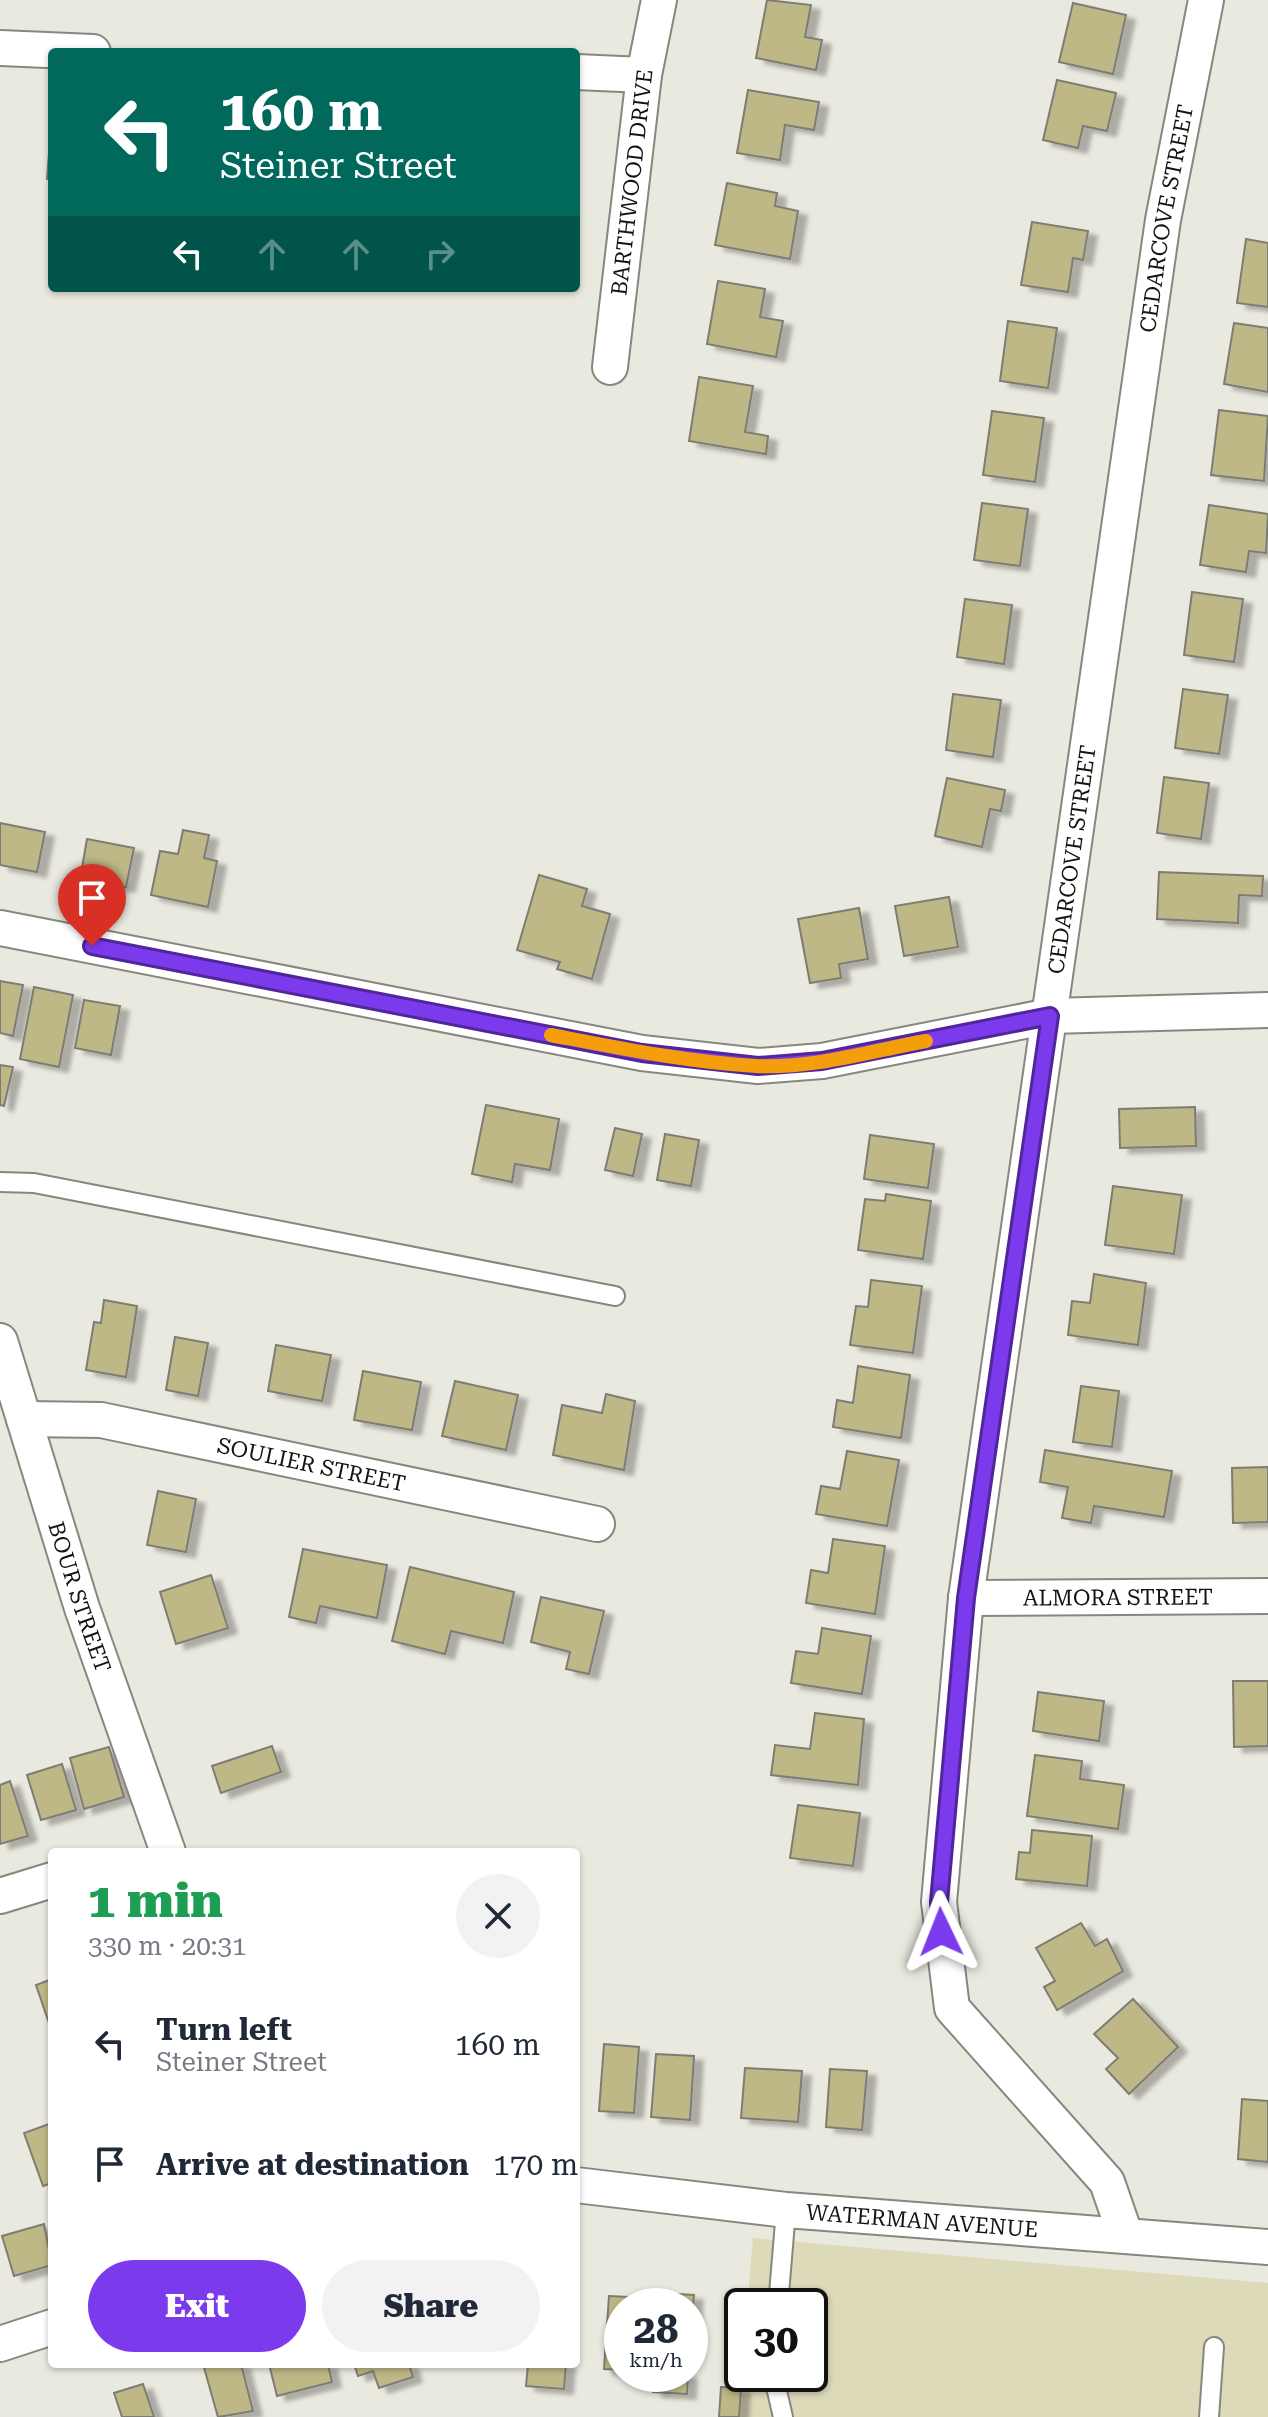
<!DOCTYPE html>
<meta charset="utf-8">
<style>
body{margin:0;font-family:"Roboto Serif",serif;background:#f2f2f3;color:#1f2937;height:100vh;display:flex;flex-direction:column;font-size:30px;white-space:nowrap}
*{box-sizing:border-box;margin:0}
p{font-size:26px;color:#747a83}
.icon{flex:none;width:44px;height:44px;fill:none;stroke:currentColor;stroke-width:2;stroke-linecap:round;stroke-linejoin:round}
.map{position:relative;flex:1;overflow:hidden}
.sheet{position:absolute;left:48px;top:1848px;width:532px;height:520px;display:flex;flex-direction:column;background:#fff;border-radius:8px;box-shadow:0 2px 6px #0004}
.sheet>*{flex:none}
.guide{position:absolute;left:48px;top:48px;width:532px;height:244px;border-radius:8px;box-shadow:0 2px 6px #0004;background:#00695c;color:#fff;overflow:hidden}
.speed{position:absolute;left:604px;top:2288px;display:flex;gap:16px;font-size:40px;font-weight:700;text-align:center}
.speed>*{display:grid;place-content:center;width:104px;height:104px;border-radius:50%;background:#fff;box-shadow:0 2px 6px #0004;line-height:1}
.speed small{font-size:20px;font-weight:400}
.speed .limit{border:4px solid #111;border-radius:12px;background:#fff;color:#111}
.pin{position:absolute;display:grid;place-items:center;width:68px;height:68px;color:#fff;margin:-82px -34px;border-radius:50% 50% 50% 0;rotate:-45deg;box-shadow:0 0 8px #0007}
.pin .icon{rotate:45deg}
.me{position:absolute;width:88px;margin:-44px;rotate:358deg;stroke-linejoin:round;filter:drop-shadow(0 0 6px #0008)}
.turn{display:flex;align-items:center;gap:28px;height:168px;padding:0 40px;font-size:36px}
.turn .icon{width:104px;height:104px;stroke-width:2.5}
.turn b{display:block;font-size:56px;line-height:68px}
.lanes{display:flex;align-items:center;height:76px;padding:0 40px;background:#0003;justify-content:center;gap:40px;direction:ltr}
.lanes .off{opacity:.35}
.round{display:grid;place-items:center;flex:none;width:84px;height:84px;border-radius:42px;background:#f2f2f3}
.summary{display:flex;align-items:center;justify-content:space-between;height:136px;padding:0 40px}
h1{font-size:48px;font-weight:800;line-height:60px;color:#1e9e55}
.cta{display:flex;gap:16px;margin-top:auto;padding:16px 40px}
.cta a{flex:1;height:92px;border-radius:48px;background:#7c3aed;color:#fff;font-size:32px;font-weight:800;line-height:92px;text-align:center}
.cta a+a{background:#f2f2f3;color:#1f2937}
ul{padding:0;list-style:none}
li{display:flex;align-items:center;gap:24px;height:120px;padding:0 40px}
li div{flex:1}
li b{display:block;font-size:30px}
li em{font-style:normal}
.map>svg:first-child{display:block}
.green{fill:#dddaba}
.building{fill:#beb786;stroke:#7e7d74;stroke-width:2;filter:url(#shadow)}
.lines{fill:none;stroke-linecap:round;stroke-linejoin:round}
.service-casing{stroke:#88877e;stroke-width:22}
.minor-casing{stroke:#88877e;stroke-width:38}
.service{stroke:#fff;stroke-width:18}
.minor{stroke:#fff;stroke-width:34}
.route-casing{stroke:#51269a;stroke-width:20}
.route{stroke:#7c3aed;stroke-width:14}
.slow{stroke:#f59e0b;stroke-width:14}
.labels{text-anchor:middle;stroke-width:6;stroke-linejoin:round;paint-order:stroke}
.street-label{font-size:22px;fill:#13130f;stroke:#f8f6ec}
</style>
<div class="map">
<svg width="1268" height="2417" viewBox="0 0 1268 2417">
<defs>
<filter id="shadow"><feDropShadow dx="9" dy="5" stdDeviation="2" flood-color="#0004"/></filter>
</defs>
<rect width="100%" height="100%" fill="#eae9df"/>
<!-- green -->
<polygon class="green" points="753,2238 1268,2283 1268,2417 739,2417 742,2374 810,2374 810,2306 747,2306"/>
<!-- building -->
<g class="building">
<polygon points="767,0 811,5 805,37 822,40 816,70 756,58"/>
<polygon points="1073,3 1126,15 1113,74 1059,62"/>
<polygon points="1057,80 1116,93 1107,131 1083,126 1078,148 1043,140"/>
<polygon points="748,90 819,102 814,130 785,125 780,160 737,153"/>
<polygon points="51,127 52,127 52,179 47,179"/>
<polygon points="727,183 777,193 775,206 798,211 790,259 715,245"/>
<polygon points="1032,222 1088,231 1083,260 1073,258 1068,292 1021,285"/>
<polygon points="1246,239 1268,243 1268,307 1237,303"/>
<polygon points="718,281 765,289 760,317 783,321 776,357 707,344"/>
<polygon points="1008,321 1057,328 1048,388 1000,381"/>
<polygon points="1234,323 1268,328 1268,392 1224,384"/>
<polygon points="699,377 753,386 745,432 768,436 766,454 689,441"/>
<polygon points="1219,410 1268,416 1264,481 1211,475"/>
<polygon points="992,411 1044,418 1035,482 983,475"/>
<polygon points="982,503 1028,509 1020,566 974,560"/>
<polygon points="1209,505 1268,514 1266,553 1249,551 1246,572 1200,565"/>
<polygon points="1192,592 1243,599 1234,662 1184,655"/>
<polygon points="965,599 1012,605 1004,664 957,657"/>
<polygon points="1183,689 1228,695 1219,754 1175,748"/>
<polygon points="953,694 1001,700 993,757 946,750"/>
<polygon points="1164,777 1209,783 1201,839 1157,833"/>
<polygon points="947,778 1005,790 1001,811 990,809 982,847 935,836"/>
<polygon points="0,823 45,832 37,872 0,865"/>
<polygon points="183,830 209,835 204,858 217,861 208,907 151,895 160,851 178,854"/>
<polygon points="87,839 134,848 126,887 80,879"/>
<polygon points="1159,872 1263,876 1262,896 1239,895 1238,923 1157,919"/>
<polygon points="539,875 587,889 582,906 610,914 592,979 557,969 560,962 517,950"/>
<polygon points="949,897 958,947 904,956 895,906"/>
<polygon points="859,908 868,959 839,964 841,978 810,983 798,919"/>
<polygon points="0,981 23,985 13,1036 0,1033"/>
<polygon points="34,987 73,995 59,1067 20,1059"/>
<polygon points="84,1000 120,1006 111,1055 75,1048"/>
<polygon points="0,1065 13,1067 4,1106 0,1105"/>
<polygon points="486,1105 559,1119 550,1170 515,1164 512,1182 472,1174"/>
<polygon points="1195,1107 1196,1146 1120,1148 1119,1109"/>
<polygon points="615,1128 642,1134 633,1176 605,1170"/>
<polygon points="665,1134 699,1140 691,1186 657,1180"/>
<polygon points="870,1135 934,1144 928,1188 864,1179"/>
<polygon points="1113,1186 1182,1195 1174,1254 1105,1245"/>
<polygon points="886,1194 931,1201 923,1259 858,1250 865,1199 885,1201"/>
<polygon points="1094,1274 1146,1283 1138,1345 1068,1335 1072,1301 1090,1303"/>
<polygon points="871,1280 922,1286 913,1353 850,1345 856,1306 868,1307"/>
<polygon points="104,1300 137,1306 126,1377 86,1370 94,1322 101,1323"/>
<polygon points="175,1337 208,1343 198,1396 166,1390"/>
<polygon points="276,1345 331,1355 322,1401 268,1391"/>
<polygon points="858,1366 910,1375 901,1438 833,1427 837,1400 853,1403"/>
<polygon points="363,1371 421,1382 412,1430 354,1420"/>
<polygon points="455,1381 518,1395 506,1450 442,1436"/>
<polygon points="1081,1386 1119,1391 1112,1447 1073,1442"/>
<polygon points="606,1394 635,1401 624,1470 553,1455 562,1405 602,1413"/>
<polygon points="1045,1450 1172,1471 1164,1517 1094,1506 1091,1523 1062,1518 1068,1487 1040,1482"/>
<polygon points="847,1451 899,1460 887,1526 816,1514 821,1486 840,1489"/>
<polygon points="1268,1467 1268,1522 1233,1523 1232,1468"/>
<polygon points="158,1491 196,1499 186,1552 147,1545"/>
<polygon points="833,1539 885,1546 875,1614 806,1603 811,1570 828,1573"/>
<polygon points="303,1549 387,1565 377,1618 320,1606 316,1623 289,1617"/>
<polygon points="410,1567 514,1592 503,1643 451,1631 445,1654 392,1641"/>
<polygon points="211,1575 228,1628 176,1644 160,1592"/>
<polygon points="541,1597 604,1611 589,1674 566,1669 570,1652 531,1642"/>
<polygon points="822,1628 871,1636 862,1694 791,1683 796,1651 818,1654"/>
<polygon points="1233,1681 1268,1681 1268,1746 1234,1747"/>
<polygon points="1038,1692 1104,1701 1099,1741 1033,1731"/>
<polygon points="815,1713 864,1719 858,1785 771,1775 775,1745 810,1749"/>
<polygon points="272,1746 281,1772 221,1793 212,1766"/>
<polygon points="109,1747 124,1797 84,1809 70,1758"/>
<polygon points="1035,1755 1082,1761 1080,1779 1124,1785 1118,1829 1027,1816"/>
<polygon points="62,1764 76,1810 41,1820 27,1775"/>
<polygon points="10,1781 28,1836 0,1844 0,1785"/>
<polygon points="798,1805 860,1813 853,1866 790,1858"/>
<polygon points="1032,1830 1092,1836 1087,1886 1016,1879 1019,1852 1030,1853"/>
<polygon points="1081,1923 1095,1946 1107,1939 1123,1971 1057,2010 1044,1987 1055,1981 1036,1948"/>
<polygon points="52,1979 52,2032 36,1985"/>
<polygon points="1133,1999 1178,2047 1129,2094 1106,2069 1118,2058 1094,2034"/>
<polygon points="604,2044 639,2047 634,2113 599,2111"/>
<polygon points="656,2054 694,2056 690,2120 651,2117"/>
<polygon points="745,2068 802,2071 798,2122 741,2118"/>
<polygon points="830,2069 867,2071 862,2130 826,2127"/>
<polygon points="1242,2099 1268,2101 1268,2162 1238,2159"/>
<polygon points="52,2123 52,2183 43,2186 24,2133"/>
<polygon points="44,2224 52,2265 14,2276 2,2236"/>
<polygon points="660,2293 694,2295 690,2348 690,2306 659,2306"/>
<polygon points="609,2296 648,2298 647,2306 622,2306 622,2370 604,2369"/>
<polygon points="203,2364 241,2364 253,2411 218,2417"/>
<polygon points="269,2364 328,2364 332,2382 277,2396"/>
<polygon points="354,2364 409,2364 413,2377 379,2388 373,2371 358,2376"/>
<polygon points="528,2364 566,2364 564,2389 526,2386"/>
<polygon points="655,2374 688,2374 687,2394 653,2392"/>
<polygon points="143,2384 154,2417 122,2417 114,2393"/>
<polygon points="721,2387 741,2388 739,2417 719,2417"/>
</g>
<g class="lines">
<!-- service casing -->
<g class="service-casing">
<g id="service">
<polyline points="0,1182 34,1183 615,1296"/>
<polyline points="778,2306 786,2210"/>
<polyline points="773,2374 783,2417"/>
<polyline points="1209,2417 1214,2347"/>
</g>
</g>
<!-- minor casing -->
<g class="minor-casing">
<g id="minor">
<polyline points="0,48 93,52"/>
<polyline points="576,72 644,75"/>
<path id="s1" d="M 610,367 L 644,75 L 659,0"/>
<polyline points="0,928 642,1053 758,1066 822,1061 1050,1016 1268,1010"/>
<path id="s2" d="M 0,1341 L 82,1608 L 168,1852"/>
<path id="s3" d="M 24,1419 L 101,1420 L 597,1524"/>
<path id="s4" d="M 966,1598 L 1268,1596"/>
<polyline points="0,1896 52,1880"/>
<path id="s5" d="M 576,2185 L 786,2210 L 1268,2247"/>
<path id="s6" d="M 1125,2234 L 1107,2182 L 952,2008 L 939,1902 L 966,1598 L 1163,220 L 1206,0"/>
<polyline points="0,2344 52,2327"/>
</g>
</g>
<!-- service -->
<use href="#service" class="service"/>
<!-- minor -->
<use href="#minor" class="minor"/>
</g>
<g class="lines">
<!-- route casing -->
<g class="route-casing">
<polyline id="route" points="92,946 642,1053 758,1066 822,1061 1050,1016 966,1598 939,1902 941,1932"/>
</g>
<!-- route -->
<use href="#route" class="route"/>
<!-- slow -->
<path class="slow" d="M 551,1035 C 619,1048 687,1062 756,1066 C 813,1069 871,1051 926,1041"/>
</g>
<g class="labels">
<!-- street labels -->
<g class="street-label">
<text dy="8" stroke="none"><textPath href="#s1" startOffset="186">BARTHWOOD DRIVE</textPath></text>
<text dy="8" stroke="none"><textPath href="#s6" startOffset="2094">CEDARCOVE STREET</textPath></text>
<text dy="8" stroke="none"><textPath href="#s6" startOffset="1446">CEDARCOVE STREET</textPath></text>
<text dy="8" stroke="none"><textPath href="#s3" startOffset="292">SOULIER STREET</textPath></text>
<text dy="8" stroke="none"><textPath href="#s2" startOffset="268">BOUR STREET</textPath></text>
<text dy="8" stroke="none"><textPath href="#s4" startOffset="152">ALMORA STREET</textPath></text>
<text dy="8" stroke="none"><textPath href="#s5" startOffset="348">WATERMAN AVENUE</textPath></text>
</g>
</g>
</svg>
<div class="speed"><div>28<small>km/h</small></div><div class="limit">30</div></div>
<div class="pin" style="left:92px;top:946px;background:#d93025"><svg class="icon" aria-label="arrive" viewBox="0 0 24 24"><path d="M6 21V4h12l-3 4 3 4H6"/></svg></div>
<svg class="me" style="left:941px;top:1932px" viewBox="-20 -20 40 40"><path d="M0-17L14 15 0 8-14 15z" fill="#7c3aed" stroke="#fff" stroke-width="4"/></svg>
<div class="guide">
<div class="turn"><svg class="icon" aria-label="left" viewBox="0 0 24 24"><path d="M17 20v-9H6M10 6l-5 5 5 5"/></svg><div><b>160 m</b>Steiner Street</div></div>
<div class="lanes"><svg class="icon" aria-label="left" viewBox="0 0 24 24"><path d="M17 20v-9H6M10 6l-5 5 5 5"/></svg><svg class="icon off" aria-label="ahead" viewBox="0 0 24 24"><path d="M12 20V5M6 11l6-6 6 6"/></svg><svg class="icon off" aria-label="ahead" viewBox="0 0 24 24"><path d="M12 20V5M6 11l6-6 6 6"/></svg><svg class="icon off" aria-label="right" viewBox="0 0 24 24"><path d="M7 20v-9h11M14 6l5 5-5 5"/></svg></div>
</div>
<section class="sheet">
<div class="summary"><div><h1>1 min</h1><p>330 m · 20:31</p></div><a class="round"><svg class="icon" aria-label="close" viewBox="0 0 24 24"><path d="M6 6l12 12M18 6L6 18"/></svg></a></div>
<ul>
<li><svg class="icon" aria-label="left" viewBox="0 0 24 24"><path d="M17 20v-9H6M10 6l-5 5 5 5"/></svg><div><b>Turn left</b><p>Steiner Street</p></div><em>160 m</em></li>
<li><svg class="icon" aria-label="arrive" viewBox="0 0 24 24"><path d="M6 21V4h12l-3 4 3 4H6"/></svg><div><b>Arrive at destination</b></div><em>170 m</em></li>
</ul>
<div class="cta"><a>Exit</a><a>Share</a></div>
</section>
</div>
